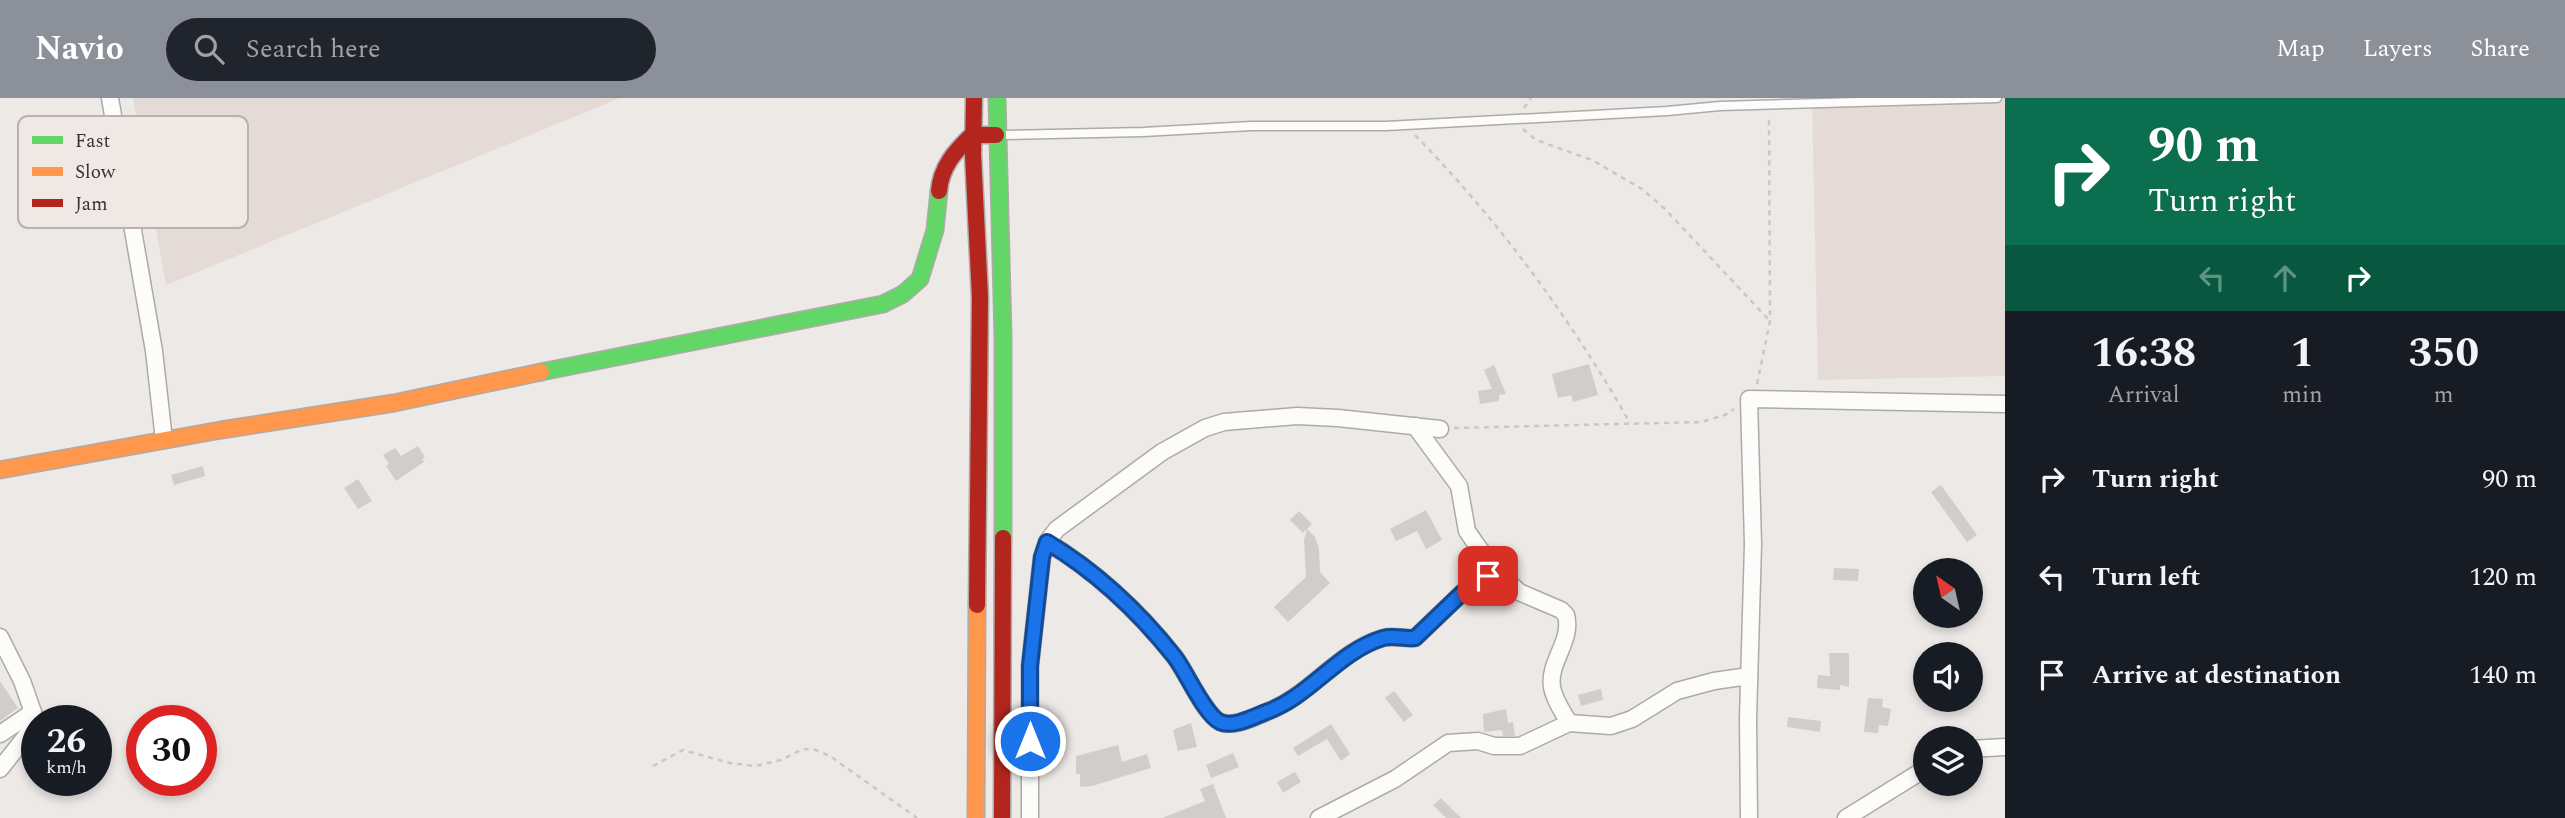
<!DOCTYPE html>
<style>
body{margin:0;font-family:Spectral,serif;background:#20242c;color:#f1f3f6;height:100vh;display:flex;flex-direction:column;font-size:26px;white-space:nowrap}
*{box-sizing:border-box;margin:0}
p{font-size:23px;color:#9ea1a6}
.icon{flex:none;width:38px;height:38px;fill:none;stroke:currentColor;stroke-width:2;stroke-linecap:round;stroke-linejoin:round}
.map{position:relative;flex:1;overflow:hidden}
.details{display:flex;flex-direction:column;background:#171b24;width:560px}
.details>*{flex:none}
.banner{background:#0b6e4f;color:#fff;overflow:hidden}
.needle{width:46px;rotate:326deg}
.controls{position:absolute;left:1913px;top:460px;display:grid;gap:14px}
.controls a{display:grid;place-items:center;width:70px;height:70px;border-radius:50%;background:#171b24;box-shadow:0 4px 10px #0003;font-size:35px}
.speed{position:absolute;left:21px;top:607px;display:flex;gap:14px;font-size:35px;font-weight:700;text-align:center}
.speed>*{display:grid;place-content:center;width:91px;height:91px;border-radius:50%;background:#171b24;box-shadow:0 4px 10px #0003;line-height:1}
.speed small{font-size:18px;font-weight:400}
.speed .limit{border:10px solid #d22;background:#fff;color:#111}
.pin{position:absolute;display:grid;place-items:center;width:60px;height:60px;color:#fff;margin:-30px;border-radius:14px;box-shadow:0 4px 10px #0006}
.me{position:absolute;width:77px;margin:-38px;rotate:0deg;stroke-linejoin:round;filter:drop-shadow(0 0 5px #0008)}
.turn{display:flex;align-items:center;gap:24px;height:147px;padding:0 28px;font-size:32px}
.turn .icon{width:91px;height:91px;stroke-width:2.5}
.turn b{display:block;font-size:49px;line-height:60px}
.lanes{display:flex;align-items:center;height:66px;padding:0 28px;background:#0003;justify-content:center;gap:35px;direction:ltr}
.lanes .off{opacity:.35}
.eta{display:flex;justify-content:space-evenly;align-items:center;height:119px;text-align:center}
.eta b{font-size:42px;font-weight:700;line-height:49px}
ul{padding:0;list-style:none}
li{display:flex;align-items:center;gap:21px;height:98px;padding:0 28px}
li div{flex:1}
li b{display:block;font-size:26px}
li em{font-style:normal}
header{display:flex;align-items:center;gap:42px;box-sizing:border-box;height:98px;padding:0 35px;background:#8c9099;color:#fff}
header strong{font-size:33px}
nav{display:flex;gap:38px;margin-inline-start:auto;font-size:24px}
.search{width:490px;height:63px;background:#20242c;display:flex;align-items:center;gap:18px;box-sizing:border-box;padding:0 24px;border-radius:38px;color:#9ea1a6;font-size:26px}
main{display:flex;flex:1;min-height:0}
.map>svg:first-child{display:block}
.built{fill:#e5dbd6}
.building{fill:#d0cecc}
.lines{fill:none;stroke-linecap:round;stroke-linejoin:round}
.lane-casing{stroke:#adaaa8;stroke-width:11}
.street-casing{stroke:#adaaa8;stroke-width:19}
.fast-casing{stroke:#adaaa8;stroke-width:19}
.slow-casing{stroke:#adaaa8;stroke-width:19}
.jam-casing{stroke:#adaaa8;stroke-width:19}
.path{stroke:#c9c8c7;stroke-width:2.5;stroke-dasharray:5 5;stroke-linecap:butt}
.lane{stroke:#fcfcfb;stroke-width:8}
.street{stroke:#fcfcfb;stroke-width:16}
.fast{stroke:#63d668;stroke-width:16}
.slow{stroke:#ff974d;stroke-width:16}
.jam{stroke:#b3261e;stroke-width:16}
.route-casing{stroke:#114b97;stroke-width:18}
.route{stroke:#1a73e8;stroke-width:12}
.key{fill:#f0e8e4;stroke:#b8b1ae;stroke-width:2}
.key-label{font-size:19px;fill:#353230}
</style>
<header>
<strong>Navio</strong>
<div class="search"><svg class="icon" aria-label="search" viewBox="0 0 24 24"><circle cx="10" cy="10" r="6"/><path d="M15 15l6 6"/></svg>Search here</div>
<nav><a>Map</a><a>Layers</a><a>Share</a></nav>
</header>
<main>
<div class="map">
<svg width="2005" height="720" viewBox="0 0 2005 720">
<rect width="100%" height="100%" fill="#ede9e7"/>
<!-- built -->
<g class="built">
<polygon points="133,0 620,0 166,187"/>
<polygon points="1812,0 2005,0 2005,278 1818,282"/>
</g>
<!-- building -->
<g class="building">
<polygon points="1589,266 1598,297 1573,304 1571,297 1558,300 1552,276"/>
<polygon points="1494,267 1506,296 1499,297 1499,303 1480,306 1478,293 1492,291 1484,272"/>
<polygon points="418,348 425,359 422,361 424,364 396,383 386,368 389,366 383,357 395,350 401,358"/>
<polygon points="203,368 205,378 174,387 171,377"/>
<polygon points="358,381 372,403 358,411 344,390"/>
<polygon points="1941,387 1977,437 1967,444 1931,394"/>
<polygon points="1426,412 1442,442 1426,451 1417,433 1396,443 1390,431"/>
<polygon points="1299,413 1312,426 1307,431 1315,439 1319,451 1320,474 1330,485 1288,524 1274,509 1306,479 1304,442 1307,431 1303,435 1290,422"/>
<polygon points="1834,470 1859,471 1858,483 1833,482"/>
<polygon points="1829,555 1849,555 1849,589 1840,587 1840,592 1817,590 1818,577 1830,578"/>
<polygon points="0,583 18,610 0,623"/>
<polygon points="1601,591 1603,602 1581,608 1578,597"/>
<polygon points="1394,593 1413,617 1404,624 1385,600"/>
<polygon points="1868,600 1883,601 1882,609 1891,611 1888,628 1879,627 1878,635 1864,634"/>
<polygon points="1506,611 1508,625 1513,624 1515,638 1503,638 1502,632 1484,634 1483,616"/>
<polygon points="1788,619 1821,623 1820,634 1787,629"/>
<polygon points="1191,625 1197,649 1178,653 1173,632"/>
<polygon points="1331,626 1350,656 1341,663 1327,641 1298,658 1293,650"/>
<polygon points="1118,647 1122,664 1147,656 1151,670 1092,688 1080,689 1080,676 1076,676 1076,658"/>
<polygon points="1233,655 1239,669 1211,680 1206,667"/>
<polygon points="1295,674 1301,684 1283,695 1277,684"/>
<polygon points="1213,686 1226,720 1162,720 1205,703 1200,691"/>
<polygon points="1441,700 1461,720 1446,720 1433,707"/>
</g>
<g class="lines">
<!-- lane casing -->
<g class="lane-casing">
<polyline id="lane" points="1002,37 1143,34 1251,28 1386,28 1667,13 1720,8 1997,0"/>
</g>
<!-- street casing -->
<g class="street-casing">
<g id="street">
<polyline points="110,0 154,253 164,342"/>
<path d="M 1415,328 L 1459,388 L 1467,433 L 1478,449 L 1498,474 L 1519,494 L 1561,512 L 1566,517 C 1573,543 1548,564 1552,589 C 1554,602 1563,614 1569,625"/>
<path d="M 1047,444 C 1095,473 1139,514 1174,558 C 1186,573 1204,616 1220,624 C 1233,630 1258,618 1271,612 C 1312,595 1339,553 1383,540 C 1393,537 1404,541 1415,540 L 1462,495 L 1498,474"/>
<polyline points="0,539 22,583 35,620 27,637 0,671"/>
<polyline points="0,636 33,614"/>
<polyline points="1970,651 2005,649"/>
<polyline points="1030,720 1030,567 1042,459 1047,444 1057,431 1162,354 1205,330 1224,324 1297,318 1338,320 1440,331"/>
<polyline points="1319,720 1395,681 1448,645 1478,643 1494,648 1520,648 1569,625 1611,628 1632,621 1677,593 1714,583 1749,578"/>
<polyline points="1749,720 1748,621 1753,446 1749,301 2005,306"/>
<polyline points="1846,720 1925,671"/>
</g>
</g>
<!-- fast casing -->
<g class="fast-casing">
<g id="fast">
<polyline points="997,0 1003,239 1003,440"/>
<polyline points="541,274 883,206 903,196 920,181 935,132 939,93"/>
</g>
</g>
<!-- slow casing -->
<g class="slow-casing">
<g id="slow">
<polyline points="0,372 221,332 394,305 541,274"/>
<polyline points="976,720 977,507"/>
</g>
</g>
<!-- jam casing -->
<g class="jam-casing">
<g id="jam">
<polyline points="974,0 973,57 980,199 977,507"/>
<path d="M 939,93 C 941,69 955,53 972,37 L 996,37"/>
<polyline points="1002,720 1003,440"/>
</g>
</g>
<!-- path -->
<g class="path">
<polyline points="1524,10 1531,0"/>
<polyline points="1523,31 1536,42 1592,62 1642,91 1665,111 1770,223"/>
<path d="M 1415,37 C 1499,123 1571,221 1630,325"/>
<polyline points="1757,286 1770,223 1769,17"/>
<polyline points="1454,330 1701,324 1725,317 1734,311"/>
<polyline points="653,668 683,652 730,665 755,668 781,662 803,651 816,652 830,658 917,720"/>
</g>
<!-- lane -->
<use href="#lane" class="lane"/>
<!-- street -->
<use href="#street" class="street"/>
<!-- fast -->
<use href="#fast" class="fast"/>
<!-- slow -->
<use href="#slow" class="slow"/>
<!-- jam -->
<use href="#jam" class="jam"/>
</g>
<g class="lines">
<!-- route casing -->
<g class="route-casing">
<path id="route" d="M 1030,643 L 1030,568 L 1042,459 L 1047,444 C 1095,473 1139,514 1174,558 C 1186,573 1204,616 1220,624 C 1233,630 1253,619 1266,614 C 1310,599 1337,554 1383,540 C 1393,537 1404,541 1415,540 L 1462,495 L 1488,478"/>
</g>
<!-- route -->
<use href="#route" class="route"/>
</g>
<!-- legend -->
<rect x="18" y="18" width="230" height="112" rx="10" class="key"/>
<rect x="32" y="38" width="31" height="8" fill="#63d668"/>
<rect x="32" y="69" width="31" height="9" fill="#ff974d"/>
<rect x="32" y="101" width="31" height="8" fill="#b3261e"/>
<g class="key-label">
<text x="75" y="49">Fast</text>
<text x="75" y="80">Slow</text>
<text x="75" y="112">Jam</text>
</g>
</svg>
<div class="controls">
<a><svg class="needle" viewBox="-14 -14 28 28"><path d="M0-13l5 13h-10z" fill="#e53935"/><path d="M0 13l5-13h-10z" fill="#9ea1a6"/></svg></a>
<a><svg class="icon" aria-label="sound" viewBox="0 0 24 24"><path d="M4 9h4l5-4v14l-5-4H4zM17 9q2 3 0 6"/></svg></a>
<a><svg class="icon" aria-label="layers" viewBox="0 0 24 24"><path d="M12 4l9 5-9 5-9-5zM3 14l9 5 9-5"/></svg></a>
</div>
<div class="speed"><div>26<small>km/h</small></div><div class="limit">30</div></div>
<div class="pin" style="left:1488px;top:478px;background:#d93025"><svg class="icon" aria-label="arrive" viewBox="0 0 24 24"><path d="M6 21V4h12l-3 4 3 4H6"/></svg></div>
<svg class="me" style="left:1030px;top:643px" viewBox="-20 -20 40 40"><circle r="17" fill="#1a73e8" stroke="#fff" stroke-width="3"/><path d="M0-11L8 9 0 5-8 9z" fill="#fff"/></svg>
</div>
<section class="details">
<div class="banner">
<div class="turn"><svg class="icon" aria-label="right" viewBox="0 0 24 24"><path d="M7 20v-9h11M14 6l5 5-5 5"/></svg><div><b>90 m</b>Turn right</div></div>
<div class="lanes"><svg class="icon off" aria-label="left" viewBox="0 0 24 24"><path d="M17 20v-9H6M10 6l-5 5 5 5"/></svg><svg class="icon off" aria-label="ahead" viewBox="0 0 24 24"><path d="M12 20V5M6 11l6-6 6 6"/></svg><svg class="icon" aria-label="right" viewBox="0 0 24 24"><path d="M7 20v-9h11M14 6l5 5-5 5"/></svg></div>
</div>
<div class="eta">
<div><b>16:38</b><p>Arrival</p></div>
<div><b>1</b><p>min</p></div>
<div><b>350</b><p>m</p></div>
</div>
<ul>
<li><svg class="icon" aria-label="right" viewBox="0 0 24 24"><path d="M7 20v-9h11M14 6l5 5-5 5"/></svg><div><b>Turn right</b></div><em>90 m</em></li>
<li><svg class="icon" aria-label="left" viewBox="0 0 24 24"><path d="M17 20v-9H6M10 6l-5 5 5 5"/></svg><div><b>Turn left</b></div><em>120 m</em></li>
<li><svg class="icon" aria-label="arrive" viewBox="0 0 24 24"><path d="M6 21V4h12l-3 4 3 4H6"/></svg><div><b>Arrive at destination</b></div><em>140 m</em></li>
</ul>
</section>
</main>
